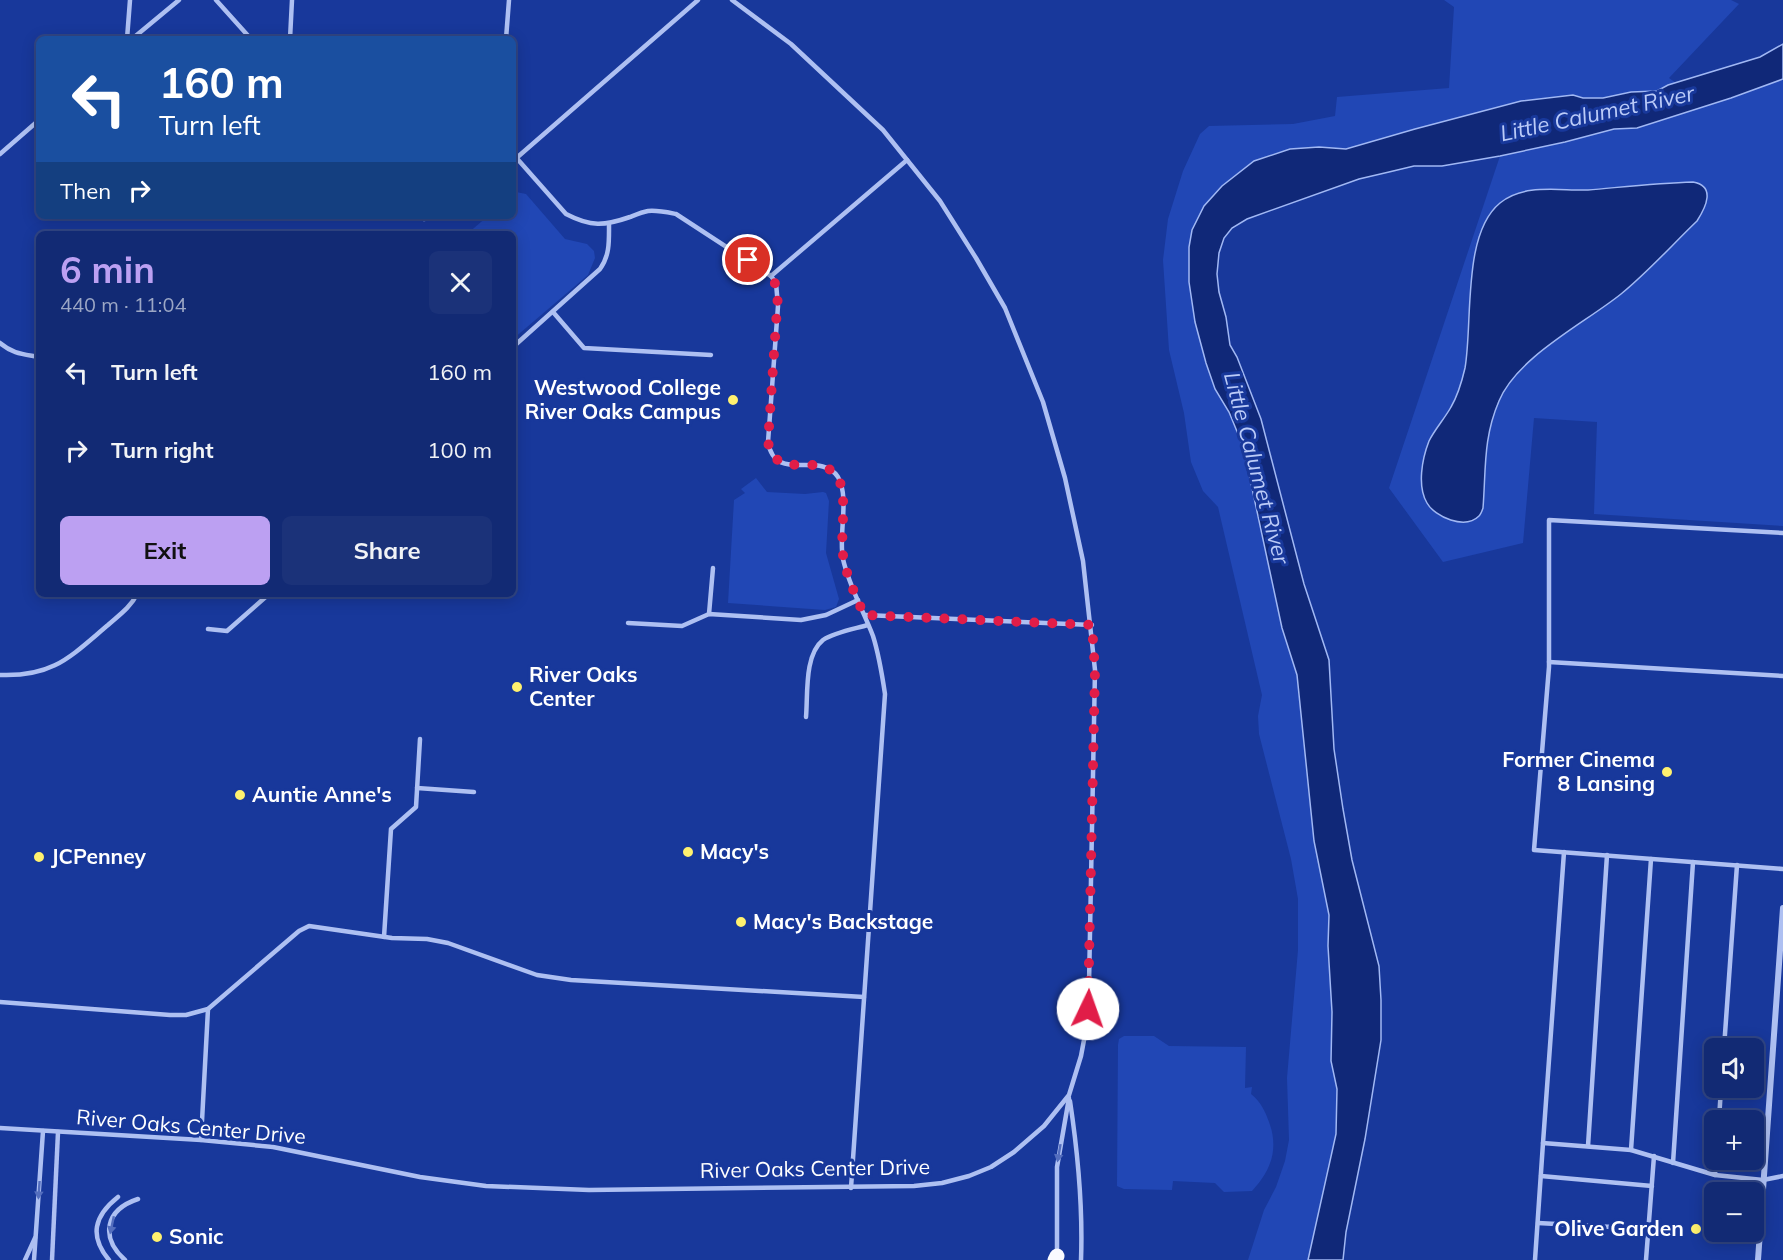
<!DOCTYPE html>
<meta charset="utf-8">
<style>
body{margin:0;font-family:Mulish,sans-serif;background:#1b3279;color:#f1f3f6;height:100vh;display:flex;flex-direction:column;font-size:22px;white-space:nowrap}
*{box-sizing:border-box;margin:0}
p{font-size:20px;color:#9ca7c5}
.icon{flex:none;width:33px;height:33px;fill:none;stroke:currentColor;stroke-width:2;stroke-linecap:round;stroke-linejoin:round}
.map{position:relative;flex:1;overflow:hidden}
.side{position:absolute;left:36px;top:231px;width:480px;height:366px;display:flex;flex-direction:column;background:#122a74;border-radius:9px;box-shadow:0 3px 15px #0003,0 0 0 2px #314686}
.side>*{flex:none}
.banner{position:absolute;left:36px;top:36px;width:480px;height:183px;border-radius:9px;box-shadow:0 3px 15px #0003,0 0 0 2px #314686;background:#1a4fa0;color:#fff;overflow:hidden}
.fabs{position:absolute;left:1704px;top:1038px;display:grid;gap:12px}
.fabs a{display:grid;place-items:center;width:60px;height:60px;border-radius:9px;background:#122a74;box-shadow:0 3px 15px #0003,0 0 0 2px #314686;font-size:30px}
.pin{position:absolute;display:grid;place-items:center;width:51px;height:51px;color:#fff;margin:-26px;border:3px solid #fff;border-radius:50%;box-shadow:0 2px 6px #0007}
.me{position:absolute;width:66px;margin:-33px;rotate:3deg;stroke-linejoin:round;filter:drop-shadow(0 0 4px #0008)}
.turn{display:flex;align-items:center;gap:21px;height:126px;padding:0 24px;font-size:27px}
.turn .icon{width:78px;height:78px;stroke-width:2.5}
.turn b{display:block;font-size:42px;line-height:51px}
.then{display:flex;align-items:center;height:57px;padding:0 24px;background:#0003;gap:12px;font-size:22px}
.round{display:grid;place-items:center;flex:none;width:63px;height:63px;border-radius:9px;background:#1b3279}
.overview{display:flex;align-items:center;justify-content:space-between;height:102px;padding:0 24px}
h1{font-size:36px;font-weight:700;line-height:45px;color:#bca0f2}
.cta{display:flex;gap:12px;margin-top:auto;padding:12px 24px}
.cta a{flex:1;height:69px;border-radius:9px;background:#bca0f2;color:#111;font-size:24px;font-weight:700;line-height:69px;text-align:center}
.cta a+a{background:#1b3279;color:#f1f3f6}
ul{padding:0;list-style:none}
li{display:flex;align-items:center;gap:18px;height:78px;padding:0 24px}
li div{flex:1}
li b{display:block;font-size:22px}
li em{font-style:normal}
.map>svg:first-child{display:block}
.green{fill:#2147b5}
.water{fill:#102878;stroke:#a1b8f4;stroke-width:1.5}
.lines{fill:none;stroke-linecap:round;stroke-linejoin:round}
.service{stroke:#aec0f2;stroke-width:4.5}
.minor{stroke:#aec0f2;stroke-width:6}
.primary{stroke:#f9faff;stroke-width:15}
.oneway{fill:#546ebe}
.route{stroke:#e11d48;stroke-width:10;stroke-dasharray:0 18}
.poi-dot{fill:#fff16f;stroke:#18389b;stroke-width:2}
.labels{text-anchor:middle;stroke-width:6;stroke-linejoin:round;paint-order:stroke}
.poi-label{font-size:21px;font-weight:bold;fill:#fff;stroke:#18389b;text-anchor:start}
.street-label{font-size:21px;fill:#fff;stroke:#18389b}
.water-label{font-size:22px;font-style:italic;fill:#bbcbf8;stroke:#18389b}
</style>
<div class="map">
<svg width="1783" height="1260" viewBox="0 0 1783 1260">
<rect width="100%" height="100%" fill="#18389b"/>
<!-- green -->
<g class="green">
<polygon points="1444,0 1731,0 1739,4 1669,78 1676,83 1668,85 1657,91 1631,92 1603,98 1583,98 1573,95 1521,101 1415,129 1346,149 1319,147 1290,149 1254,161 1222,186 1204,206 1189,247 1189,282 1195,322 1206,363 1215,389 1229,411 1243,446 1282,628 1297,675 1314,841 1329,915 1328,946 1332,1012 1331,1061 1337,1089 1336,1134 1308,1260 1248,1260 1264,1210 1276,1187 1285,1161 1289,1140 1287,1078 1298,950 1298,899 1291,859 1259,734 1258,716 1262,695 1218,507 1203,491 1191,462 1184,413 1169,350 1163,260 1168,219 1183,171 1200,134 1209,126 1293,124 1335,116 1337,97 1449,88 1454,7"/>
<polygon points="1783,62 1783,526 1594,514 1597,422 1534,418 1523,543 1443,562 1389,488 1500,156 1695,109"/>
<polygon points="516,192 526,194 565,239 587,244 594,251 595,258 588,275 513,339 513,234 467,234 488,216 513,216 513,195"/>
<polygon points="756,478 767,492 805,494 823,492 826,493 829,501 826,553 839,599 836,607 825,610 728,603 734,500 745,493 741,489"/>
<path d="M 1124,1036 L 1154,1036 L 1169,1046 L 1246,1047 L 1245,1088 L 1252,1087 L 1251,1094 C 1261,1102 1265,1111 1269,1122 C 1279,1149 1271,1171 1252,1191 L 1224,1192 L 1215,1183 L 1173,1181 L 1172,1190 L 1124,1189 L 1117,1186 L 1118,1045 L 1119,1039 Z"/>
</g>
<!-- water -->
<g class="water">
<polygon points="1783,44 1783,79 1731,98 1637,128 1614,129 1565,142 1500,156 1442,166 1414,166 1389,172 1359,179 1247,219 1232,228 1224,238 1219,253 1217,274 1219,292 1226,317 1230,345 1237,357 1261,419 1304,584 1329,660 1334,749 1343,809 1352,860 1379,966 1381,1000 1381,1040 1365,1139 1346,1232 1343,1260 1308,1260 1336,1134 1337,1089 1331,1061 1332,1012 1328,946 1329,915 1314,841 1297,675 1282,628 1243,446 1229,412 1215,389 1206,363 1195,322 1189,282 1189,247 1192,230 1204,206 1222,186 1254,161 1290,149 1319,147 1346,149 1415,129 1521,101 1573,95 1583,98 1603,98 1631,92 1657,91 1668,85 1760,57"/>
<path d="M 1693,182 C 1716,186 1706,207 1697,221 C 1672,245 1648,272 1621,294 C 1585,323 1517,357 1499,401 C 1483,438 1486,470 1483,508 C 1482,511 1481,514 1479,516 C 1465,530 1435,517 1427,503 C 1417,486 1422,459 1429,441 C 1435,429 1445,418 1451,407 C 1458,395 1462,381 1465,368 C 1473,322 1462,234 1500,203 C 1524,183 1560,191 1588,190 C 1623,187 1658,183 1693,182 Z"/>
</g>
<g class="lines">
<!-- service -->
<g class="service">
<polyline points="216,0 251,39"/>
<polyline points="127,39 130,0"/>
<polyline points="132,39 179,0"/>
<polyline points="290,39 292,0"/>
<polyline points="506,39 509,0"/>
<polyline points="0,154 39,120"/>
<path d="M 513,154 L 566,214 C 591,227 604,226 630,217 C 635,215 642,212 648,211 C 657,210 666,212 676,214 L 771,276 L 776,283 L 778,306 L 768,442 C 775,484 820,450 838,477 C 850,498 838,535 843,559 C 849,586 863,610 873,636 C 879,655 882,674 885,694 L 851,1188"/>
<polyline points="513,161 698,0"/>
<polyline points="418,216 424,219 441,216"/>
<polyline points="771,276 907,160"/>
<polyline points="553,312 584,348 711,355"/>
<path d="M 0,343 C 13,354 23,354 39,357"/>
<path d="M 513,347 L 600,269 C 610,255 609,241 609,224"/>
<polyline points="1783,533 1549,520 1549,667 1534,850 1783,869"/>
<polyline points="709,614 713,568"/>
<polyline points="865,615 1092,625"/>
<polyline points="628,623 682,626 709,614 801,620 826,615 858,600"/>
<polyline points="208,629 227,631 269,594"/>
<polyline points="1549,662 1783,676"/>
<path d="M 0,675 C 53,677 70,657 108,625 C 118,616 131,607 137,594"/>
<path d="M 806,717 C 808,695 804,655 823,640 C 835,632 854,629 868,625"/>
<polyline points="417,788 474,792"/>
<polyline points="1564,852 1543,1143 1631,1150 1715,1175 1763,1180 1783,1176"/>
<polyline points="384,937 391,829 416,807 420,739"/>
<polyline points="0,1002 170,1015 186,1015 208,1009 299,931 309,926 392,938 427,939 448,943 537,975 571,980 864,997"/>
<polyline points="1724,1048 1737,865"/>
<path d="M 1070,1101 C 1078,1154 1083,1206 1081,1260"/>
<polyline points="1719,1120 1721,1088"/>
<polyline points="0,1128 201,1140 273,1147 420,1177 486,1186 589,1190 914,1186 942,1183 969,1176 991,1167 1014,1152 1044,1126 1069,1095 1081,1056 1087,1024 1089,985 1095,670 1083,561 1065,478 1043,402 1005,308 976,258 940,201 883,130 791,44 732,0"/>
<polyline points="201,1140 208,1009"/>
<polyline points="1588,1146 1607,855"/>
<polyline points="1631,1150 1651,859"/>
<polyline points="1673,1163 1693,862"/>
<polyline points="1715,1175 1716,1160"/>
<polyline points="1541,1176 1652,1186"/>
<polyline points="1538,1223 1649,1229"/>
<polyline points="1057,1253 1057,1167 1069,1098"/>
<polyline points="25,1260 35,1238"/>
<polyline points="34,1260 43,1131"/>
<polyline points="52,1260 58,1132"/>
<path d="M 109,1260 C 89,1236 94,1216 118,1197"/>
<path d="M 125,1260 C 100,1237 105,1210 138,1199"/>
<polyline points="1535,1260 1543,1143"/>
<polyline points="1646,1260 1654,1156"/>
</g>
<!-- minor -->
<polyline class="minor" points="1758,1260 1783,908"/>
<!-- primary -->
<polyline class="primary" points="1055,1260 1057,1256"/>
</g>
<!-- one-way arrows -->
<defs><path id="oneway-solid" d="M-6-.8H1V-3.2L6.5 0L1 3.2V.8H-6Z" transform="scale(1.5)"/></defs>
<g class="oneway">
<use href="#oneway-solid" transform="translate(1059 1153) rotate(100)"/>
<use href="#oneway-solid" transform="translate(39 1190) rotate(94)"/>
<use href="#oneway-solid" transform="translate(112 1225) rotate(102)"/>
</g>
<g class="lines">
<!-- route -->
<path class="route" d="M 748,260 C 763,271 775,274 778,294 L 768,442 C 776,484 820,449 838,478 C 848,495 840,533 843,555 C 846,576 856,596 864,615 L 1092,625 L 1095,670 L 1088,1009"/>
</g>
<!-- markers -->
<g class="poi-dot">
<circle cx="733" cy="400" r="6"/>
<circle cx="517" cy="687" r="6"/>
<circle cx="1667" cy="772" r="6"/>
<circle cx="240" cy="795" r="6"/>
<circle cx="688" cy="852" r="6"/>
<circle cx="39" cy="857" r="6"/>
<circle cx="741" cy="922" r="6"/>
<circle cx="1696" cy="1229" r="6"/>
<circle cx="157" cy="1237" r="6"/>
</g>
<g class="labels">
<!-- poi labels -->
<g class="poi-label">
<text x="721" y="395" text-anchor="end">Westwood College<tspan x="721" dy="24">River Oaks Campus</tspan></text>
<text x="529" y="682">River Oaks<tspan x="529" dy="24">Center</tspan></text>
<text x="1655" y="767" text-anchor="end">Former Cinema<tspan x="1655" dy="24">8 Lansing</tspan></text>
<text x="252" y="802">Auntie Anne's</text>
<text x="700" y="859">Macy's</text>
<text x="51" y="864">JCPenney</text>
<text x="753" y="929">Macy's Backstage</text>
<text x="1684" y="1236" text-anchor="end">Olive Garden</text>
<text x="169" y="1244">Sonic</text>
</g>
<!-- street labels -->
<g class="street-label">
<text transform="translate(191 1127) rotate(5)" y="7">River Oaks Center Drive</text>
<text transform="translate(815 1169) rotate(-1)" y="7">River Oaks Center Drive</text>
</g>
<!-- water labels -->
<g class="water-label">
<text transform="translate(1597 113) rotate(-12)" y="8">Little Calumet River</text>
<text transform="translate(1257 468) rotate(75)" y="8">Little Calumet River</text>
</g>
</g>
</svg>
<div class="fabs">
<a><svg class="icon" aria-label="sound" viewBox="0 0 24 24"><path d="M4 9h4l5-4v14l-5-4H4zM17 9q2 3 0 6"/></svg></a>
<a>+</a>
<a>−</a>
</div>
<div class="pin" style="left:748px;top:260px;background:#d93025"><svg class="icon" aria-label="arrive" viewBox="0 0 24 24"><path d="M6 21V4h12l-3 4 3 4H6"/></svg></div>
<svg class="me" style="left:1088px;top:1009px" viewBox="-20 -20 40 40"><circle r="19" fill="#fff"/><path d="M0-13L10 11 0 6-10 11z" fill="#e11d48"/></svg>
<div class="banner">
<div class="turn"><svg class="icon" aria-label="left" viewBox="0 0 24 24"><path d="M17 20v-9H6M10 6l-5 5 5 5"/></svg><div><b>160 m</b>Turn left</div></div>
<div class="then">Then<svg class="icon" aria-label="right" viewBox="0 0 24 24"><path d="M7 20v-9h11M14 6l5 5-5 5"/></svg></div>
</div>
<section class="side">
<div class="overview"><div><h1>6 min</h1><p>440 m · 11:04</p></div><a class="round"><svg class="icon" aria-label="close" viewBox="0 0 24 24"><path d="M6 6l12 12M18 6L6 18"/></svg></a></div>
<ul>
<li><svg class="icon" aria-label="left" viewBox="0 0 24 24"><path d="M17 20v-9H6M10 6l-5 5 5 5"/></svg><div><b>Turn left</b></div><em>160 m</em></li>
<li><svg class="icon" aria-label="right" viewBox="0 0 24 24"><path d="M7 20v-9h11M14 6l5 5-5 5"/></svg><div><b>Turn right</b></div><em>100 m</em></li>
</ul>
<div class="cta"><a>Exit</a><a>Share</a></div>
</section>
</div>
